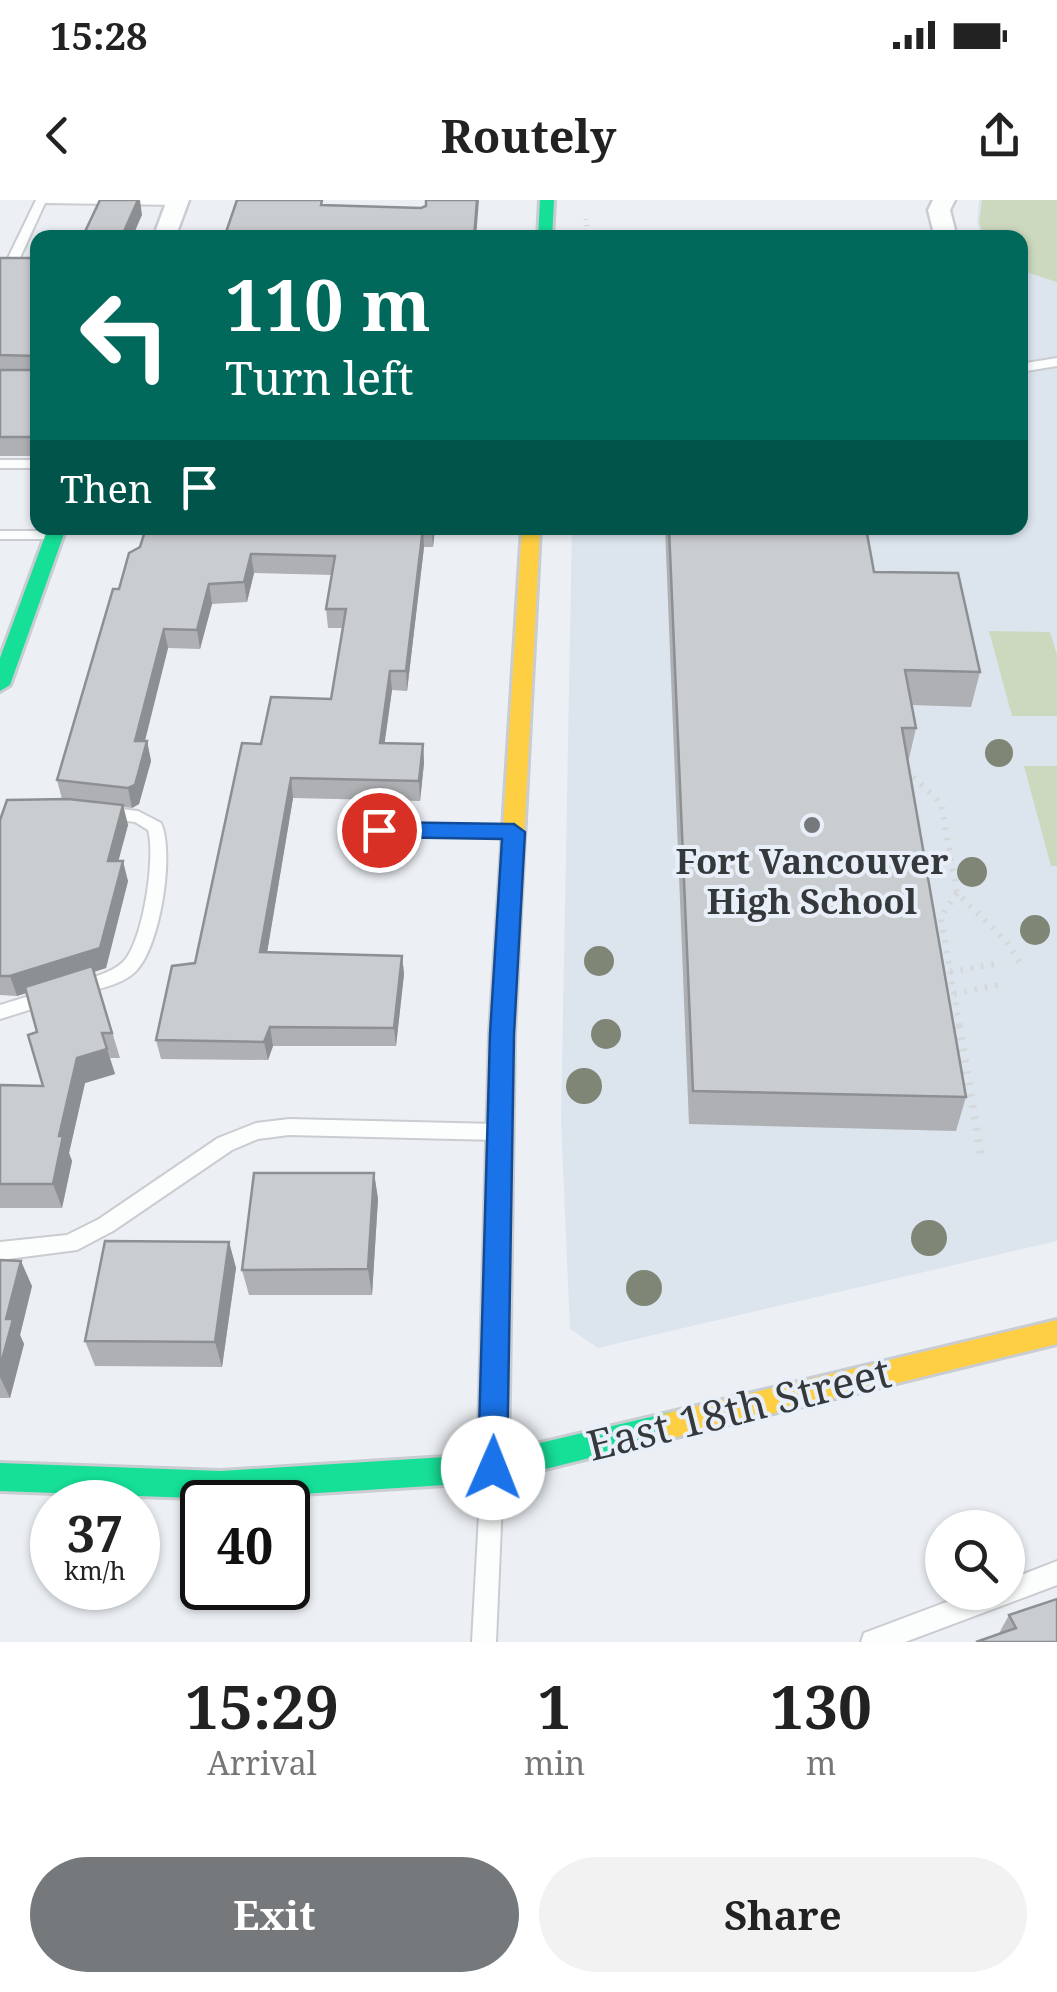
<!DOCTYPE html>
<style>
body{margin:0;font-family:"Noto Serif",serif;background:#f2f2f2;color:#222;height:100vh;display:flex;flex-direction:column;font-size:38px;white-space:nowrap}
*{box-sizing:border-box;margin:0}
p{font-size:32px;color:#767676}
.icon{flex:none;width:55px;height:55px;fill:none;stroke:currentColor;stroke-width:2;stroke-linecap:round;stroke-linejoin:round}
.map{position:relative;height:1442px;overflow:hidden}
.panel{display:flex;flex-direction:column;background:#fff;flex:1}
.panel>*{flex:none}
.banner{position:absolute;left:30px;top:30px;width:998px;height:305px;border-radius:20px;box-shadow:0 2px 8px #0004;background:#00695c;color:#fff;overflow:hidden}
.fabs{position:absolute;left:925px;top:1310px;display:grid;gap:20px}
.fabs a{display:grid;place-items:center;width:100px;height:100px;border-radius:50%;background:#fff;box-shadow:0 2px 8px #0004;font-size:50px}
.speed{position:absolute;left:30px;top:1280px;display:flex;gap:20px;font-size:50px;font-weight:700;text-align:center}
.speed>*{display:grid;place-content:center;width:130px;height:130px;border-radius:50%;background:#fff;box-shadow:0 2px 8px #0004;line-height:1}
.speed small{font-size:25px;font-weight:400}
.speed .limit{border:5px solid #111;border-radius:15px;background:#fff;color:#111}
.pin{position:absolute;display:grid;place-items:center;width:85px;height:85px;color:#fff;margin:-42px;border:5px solid #fff;border-radius:50%;box-shadow:0 2px 10px #0007}
.me{position:absolute;width:110px;margin:-55px;rotate:1deg;stroke-linejoin:round;filter:drop-shadow(0 0 8px #0008)}
.turn{display:flex;align-items:center;gap:35px;height:210px;padding:0 30px;font-size:45px}
.turn .icon{width:130px;height:130px;stroke-width:2.5}
.turn b{display:block;font-size:70px;line-height:85px}
.then{display:flex;align-items:center;height:95px;padding:0 30px;background:#0003;gap:20px;font-size:38px}
.eta{display:flex;justify-content:space-evenly;align-items:center;height:170px;text-align:center}
.eta b{font-size:60px;font-weight:700;line-height:70px}
.button{display:flex;gap:20px;margin-top:auto;padding:20px 30px}
.button a{flex:1;height:115px;border-radius:60px;background:#76797c;color:#fff;font-size:40px;font-weight:700;line-height:115px;text-align:center}
.button a+a{background:#f2f2f2;color:#222}
.status{display:flex;justify-content:space-between;align-items:center;height:70px;padding:0 50px;background:#fff;direction:ltr}
.status svg{height:28px;fill:currentColor}
header{display:flex;justify-content:space-between;align-items:center;height:130px;padding:0 30px;background:#fff;font-size:45px;font-weight:700}
.map>svg:first-child{display:block}
.built{fill:#dce4ee}
.green{fill:#cdd9be}
.lines{fill:none;stroke-linecap:round;stroke-linejoin:round}
.lane-casing{stroke:#c9ccd0;stroke-width:4}
.street-casing{stroke:#c9ccd0;stroke-width:5}
.fast-casing{stroke:#c9ccd0;stroke-width:6}
.slow-casing{stroke:#c9ccd0;stroke-width:6}
.path-far2{stroke:#d6d7d9;stroke-width:5;stroke-dasharray:1 5;stroke-linecap:butt}
.path-far1{stroke:#d6d7d9;stroke-width:6;stroke-dasharray:2.5 8;stroke-linecap:butt}
.path{stroke:#d6d7d9;stroke-width:8;stroke-dasharray:2.5 9;stroke-linecap:butt}
.lane{fill:#fcfdfd;fill-rule:evenodd}
.street{fill:#fcfdfd;fill-rule:evenodd}
.fast{fill:#16e098;fill-rule:evenodd}
.slow{fill:#ffcf43;fill-rule:evenodd}
.tree{fill:#7f8676}
.wall{fill:#aeb0b3}
.shaded-wall{fill:#8d9092}
.building{fill:#cacdd0;stroke:#8d9092;stroke-width:2.5}
.route{fill:#1a73e8;stroke:#114b97;stroke-width:2.5}
.poi-dot{fill:#76797c;stroke:#e8eff8;stroke-width:4}
.labels{text-anchor:middle;stroke-width:8;stroke-linejoin:round;paint-order:stroke}
.poi-label{font-size:35px;font-weight:bold;fill:#36393c;stroke:#e8eff8}
.near-street-label{font-size:42px;fill:#36393c;stroke:#e8eff8}
</style>
<div class="status"><b>15:28</b><svg viewBox="0 0 49 12"><path d="M0 12V9h3v3zM5 12V6h3v6zM10 12V3h3v9zM15 12V0h3v12zM26 1h20v11H26zM47 4h2v5h-2z"/></svg></div>
<header><svg class="icon" aria-label="back" viewBox="0 0 24 24"><path d="M15 5l-7 7 7 7"/></svg>Routely<svg class="icon" aria-label="share" viewBox="0 0 24 24"><path d="M12 15V3M7 8l5-5 5 5M5 13v7h14v-7"/></svg></header>
<div class="map">
<svg width="1057" height="1442" viewBox="0 0 1057 1442">
<rect width="100%" height="100%" fill="#ecf0f4"/>
<!-- built -->
<polygon class="built" points="979,0 1057,0 1057,1041 598,1148 570,1129 561,922 572,328 1020,328 1020,38 981,37 977,22"/>
<!-- green -->
<g class="green">
<polygon points="982,0 1057,0 1057,82 1020,70 1020,38 984,37 979,22"/>
<polygon points="989,431 1050,432 1057,455 1057,516 1012,516"/>
<polygon points="1024,566 1057,566 1057,666 1051,666"/>
</g>
<g class="lines">
<!-- lane casing -->
<g class="lane-casing">
<g id="lane">
<polygon points="36,0 181,0 182,2 177,5 45,3 19,60 9,62 7,60"/>
<polygon points="1057,158 1057,166 1020,172 1020,164"/>
<rect x="0" y="260" width="38" height="8"/>
<polygon points="0,331 54,331 61,335 54,339 0,339"/>
<path d="M 103,607 L 138,611 L 161,623 C 175,653 160,749 135,772 C 120,786 96,789 77,795 L 71,793 L 68,788 L 71,783 C 88,778 109,775 123,762 C 143,743 156,656 148,630 L 135,622 L 97,617 L 95,613 L 97,609 Z"/>
<polygon points="379,623 513,626 521,632 513,638 379,635 371,629"/>
<polygon points="52,789 58,791 61,796 58,801 0,819 0,805"/>
<polygon points="289,919 496,924 503,926 506,932 503,938 496,940 289,935 258,939 232,950 113,1031 77,1050 0,1060 0,1042 67,1035 99,1019 218,938 256,923"/>
<polygon points="492,1267 500,1270 503,1278 496,1442 472,1442 481,1278 484,1270"/>
<polygon points="1057,1361 1057,1385 905,1442 861,1442 864,1433 973,1392 1008,1392 1008,1380"/>
</g>
</g>
<!-- street casing -->
<g class="street-casing">
<g id="street">
<polygon points="167,0 189,0 175,38 153,38"/>
<polygon points="933,0 955,0 950,10 957,38 935,38 928,10"/>
</g>
</g>
<!-- fast casing -->
<g class="fast-casing">
<g id="fast">
<polygon points="540,0 554,0 552,38 538,38"/>
<polygon points="48,328 66,328 10,485 0,491 0,458"/>
<polygon points="672,1212 682,1215 686,1225 682,1235 493,1282 221,1299 0,1291 0,1263 221,1271 493,1254"/>
</g>
</g>
<!-- slow casing -->
<g class="slow-casing">
<g id="slow">
<polygon points="522,328 540,328 514,834 508,1268 503,1278 493,1282 483,1278 478,1268 490,834"/>
<polygon points="1057,1120 1057,1144 672,1238 662,1235 658,1225 662,1215 672,1212"/>
</g>
</g>
<!-- path-far2 -->
<polyline class="path-far2" points="586,19 588,38"/>
<!-- path-far1 -->
<g class="path-far1">
<polyline points="913,577 941,603 957,693 1006,741 1023,768"/>
<polyline points="957,693 941,717 960,829"/>
<polyline points="950,772 994,764"/>
<polyline points="954,794 998,785"/>
</g>
<!-- path -->
<polyline class="path" points="959,826 982,961"/>
<!-- lane -->
<use href="#lane" class="lane"/>
<!-- street -->
<use href="#street" class="street"/>
<!-- fast -->
<use href="#fast" class="fast"/>
<!-- slow -->
<use href="#slow" class="slow"/>
</g>
<!-- trees -->
<g class="tree">
<circle cx="999" cy="553" r="14"/>
<circle cx="972" cy="672" r="15"/>
<circle cx="1035" cy="730" r="15"/>
<circle cx="599" cy="761" r="15"/>
<circle cx="606" cy="834" r="15"/>
<circle cx="584" cy="886" r="18"/>
<circle cx="929" cy="1038" r="18"/>
<circle cx="644" cy="1088" r="18"/>
</g>
<!-- wall -->
<g class="wall">
<rect x="0" y="58" width="38" height="198"/>
<polygon points="435,328 433,347 424,347 407,491 392,490 384,543 423,544 424,563 420,601 293,598 267,752 402,756 404,774 396,846 273,846 268,860 161,859 156,840 195,763 261,544 331,499 343,428 328,428 326,409 332,375 254,373 247,402 212,404 200,449 168,448 145,541 147,541 151,561 139,604 132,608 123,607 128,625 118,661 128,681 106,768 94,772 120,858 110,858 115,874 85,883 69,953 72,961 62,1008 0,1008 0,885 43,886 37,832 26,793 17,796 0,795 0,620 62,599 57,580 119,389 129,353"/>
<polygon points="665,328 866,328 874,372 980,472 971,507 912,505 916,528 908,563 966,897 956,931 689,924"/>
<polygon points="374,973 378,999 372,1095 249,1095 242,1070"/>
<polygon points="229,1042 236,1068 222,1167 95,1166 85,1141"/>
<polygon points="0,1060 32,1086 20,1135 24,1144 10,1198 0,1198"/>
<polygon points="1009,1415 1057,1442 998,1435"/>
</g>
<!-- shaded-wall -->
<g class="shaded-wall">
<polygon points="138,0 140,0 142,15 132,38 121,38"/>
<polygon points="477,0 479,0 476,38 474,38"/>
<polygon points="38,226 38,256 33,237"/>
<polygon points="423,328 424,347 407,491 406,471"/>
<polygon points="432,328 435,328 433,347"/>
<polygon points="251,354 254,373 247,402 244,382"/>
<polygon points="209,384 212,404 200,449 197,430"/>
<polygon points="164,429 168,448 140,560 135,541"/>
<polygon points="390,471 392,490 382,562 380,543"/>
<polygon points="147,541 151,561 139,604 132,608 128,588"/>
<polygon points="423,544 424,563 420,601 419,581"/>
<polygon points="291,578 293,598 264,771 260,752"/>
<polygon points="123,605 128,625 113,681 108,661"/>
<polygon points="123,661 128,681 106,768 17,796 10,776"/>
<polygon points="402,756 404,774 396,846 394,828"/>
<polygon points="270,827 273,846 268,860 264,842"/>
<polygon points="107,849 115,874 85,883 69,953 72,961 62,1008 53,984 59,936 77,858"/>
<polygon points="374,973 378,999 372,1095 368,1069"/>
<polygon points="229,1042 236,1068 222,1167 215,1142"/>
<polygon points="21,1061 32,1086 20,1135 24,1144 10,1198 0,1177 0,1167 6,1119"/>
</g>
<!-- building -->
<g class="building">
<polygon points="100,0 138,0 121,38 82,38"/>
<polygon points="237,0 322,0 321,5 421,8 426,6 426,0 477,0 474,38 224,38"/>
<polygon points="0,58 38,58 38,226 33,237 0,237 0,170 33,170 37,166 36,156 0,155"/>
<polygon points="146,328 432,328 423,328 406,471 390,471 380,543 423,544 419,581 291,578 260,752 402,756 394,828 270,827 264,842 156,840 172,766 195,763 242,543 261,544 271,497 331,499 346,409 326,409 335,356 251,354 244,382 209,384 197,430 164,429 135,541 147,541 135,585 128,588 57,580 113,389 119,389 129,353 140,347"/>
<polygon points="669,328 866,328 874,372 958,373 980,472 905,470 916,528 902,528 966,897 693,891"/>
<polygon points="68,599 123,605 108,661 123,661 100,748 10,776 0,776 0,620 7,600"/>
<polygon points="92,766 112,833 102,833 107,849 77,858 59,936 63,936 53,984 0,984 0,885 43,886 28,835 37,832 25,787"/>
<polygon points="254,973 374,973 368,1069 242,1070"/>
<polygon points="105,1041 229,1042 215,1142 85,1141"/>
<polygon points="0,1060 21,1061 6,1119 13,1119 0,1167"/>
<polygon points="1057,1399 1057,1442 976,1442 1016,1428 1009,1415"/>
</g>
<!-- route -->
<polygon class="route" points="379,622 514,624 525,632 514,834 507,1268 503,1278 493,1282 482,1278 478,1268 490,834 502,639 379,637 368,630"/>
<!-- markers -->
<circle class="poi-dot" cx="812" cy="625" r="10"/>
<g class="labels">
<!-- poi labels -->
<g class="poi-label">
<text x="812" y="674">Fort Vancouver<tspan x="812" dy="40">High School</tspan></text>
</g>
<!-- near-street labels -->
<g class="near-street-label">
<text transform="translate(739 1209) rotate(-14)" y="15">East 18th Street</text>
</g>
</g>
</svg>
<div class="fabs">
<a><svg class="icon" aria-label="search" viewBox="0 0 24 24"><circle cx="10" cy="10" r="6"/><path d="M15 15l6 6"/></svg></a>
</div>
<div class="speed"><div>37<small>km/h</small></div><div class="limit">40</div></div>
<div class="pin" style="left:379px;top:630px;background:#d93025"><svg class="icon" aria-label="arrive" viewBox="0 0 24 24"><path d="M6 21V4h12l-3 4 3 4H6"/></svg></div>
<svg class="me" style="left:493px;top:1268px" viewBox="-20 -20 40 40"><circle r="19" fill="#fff"/><path d="M0-13L10 11 0 6-10 11z" fill="#1a73e8"/></svg>
<div class="banner">
<div class="turn"><svg class="icon" aria-label="left" viewBox="0 0 24 24"><path d="M17 20v-9H6M10 6l-5 5 5 5"/></svg><div><b>110 m</b>Turn left</div></div>
<div class="then">Then<svg class="icon" aria-label="arrive" viewBox="0 0 24 24"><path d="M6 21V4h12l-3 4 3 4H6"/></svg></div>
</div>
</div>
<section class="panel">
<div class="eta">
<div><b>15:29</b><p>Arrival</p></div>
<div><b>1</b><p>min</p></div>
<div><b>130</b><p>m</p></div>
</div>
<div class="button"><a>Exit</a><a>Share</a></div>
</section>
